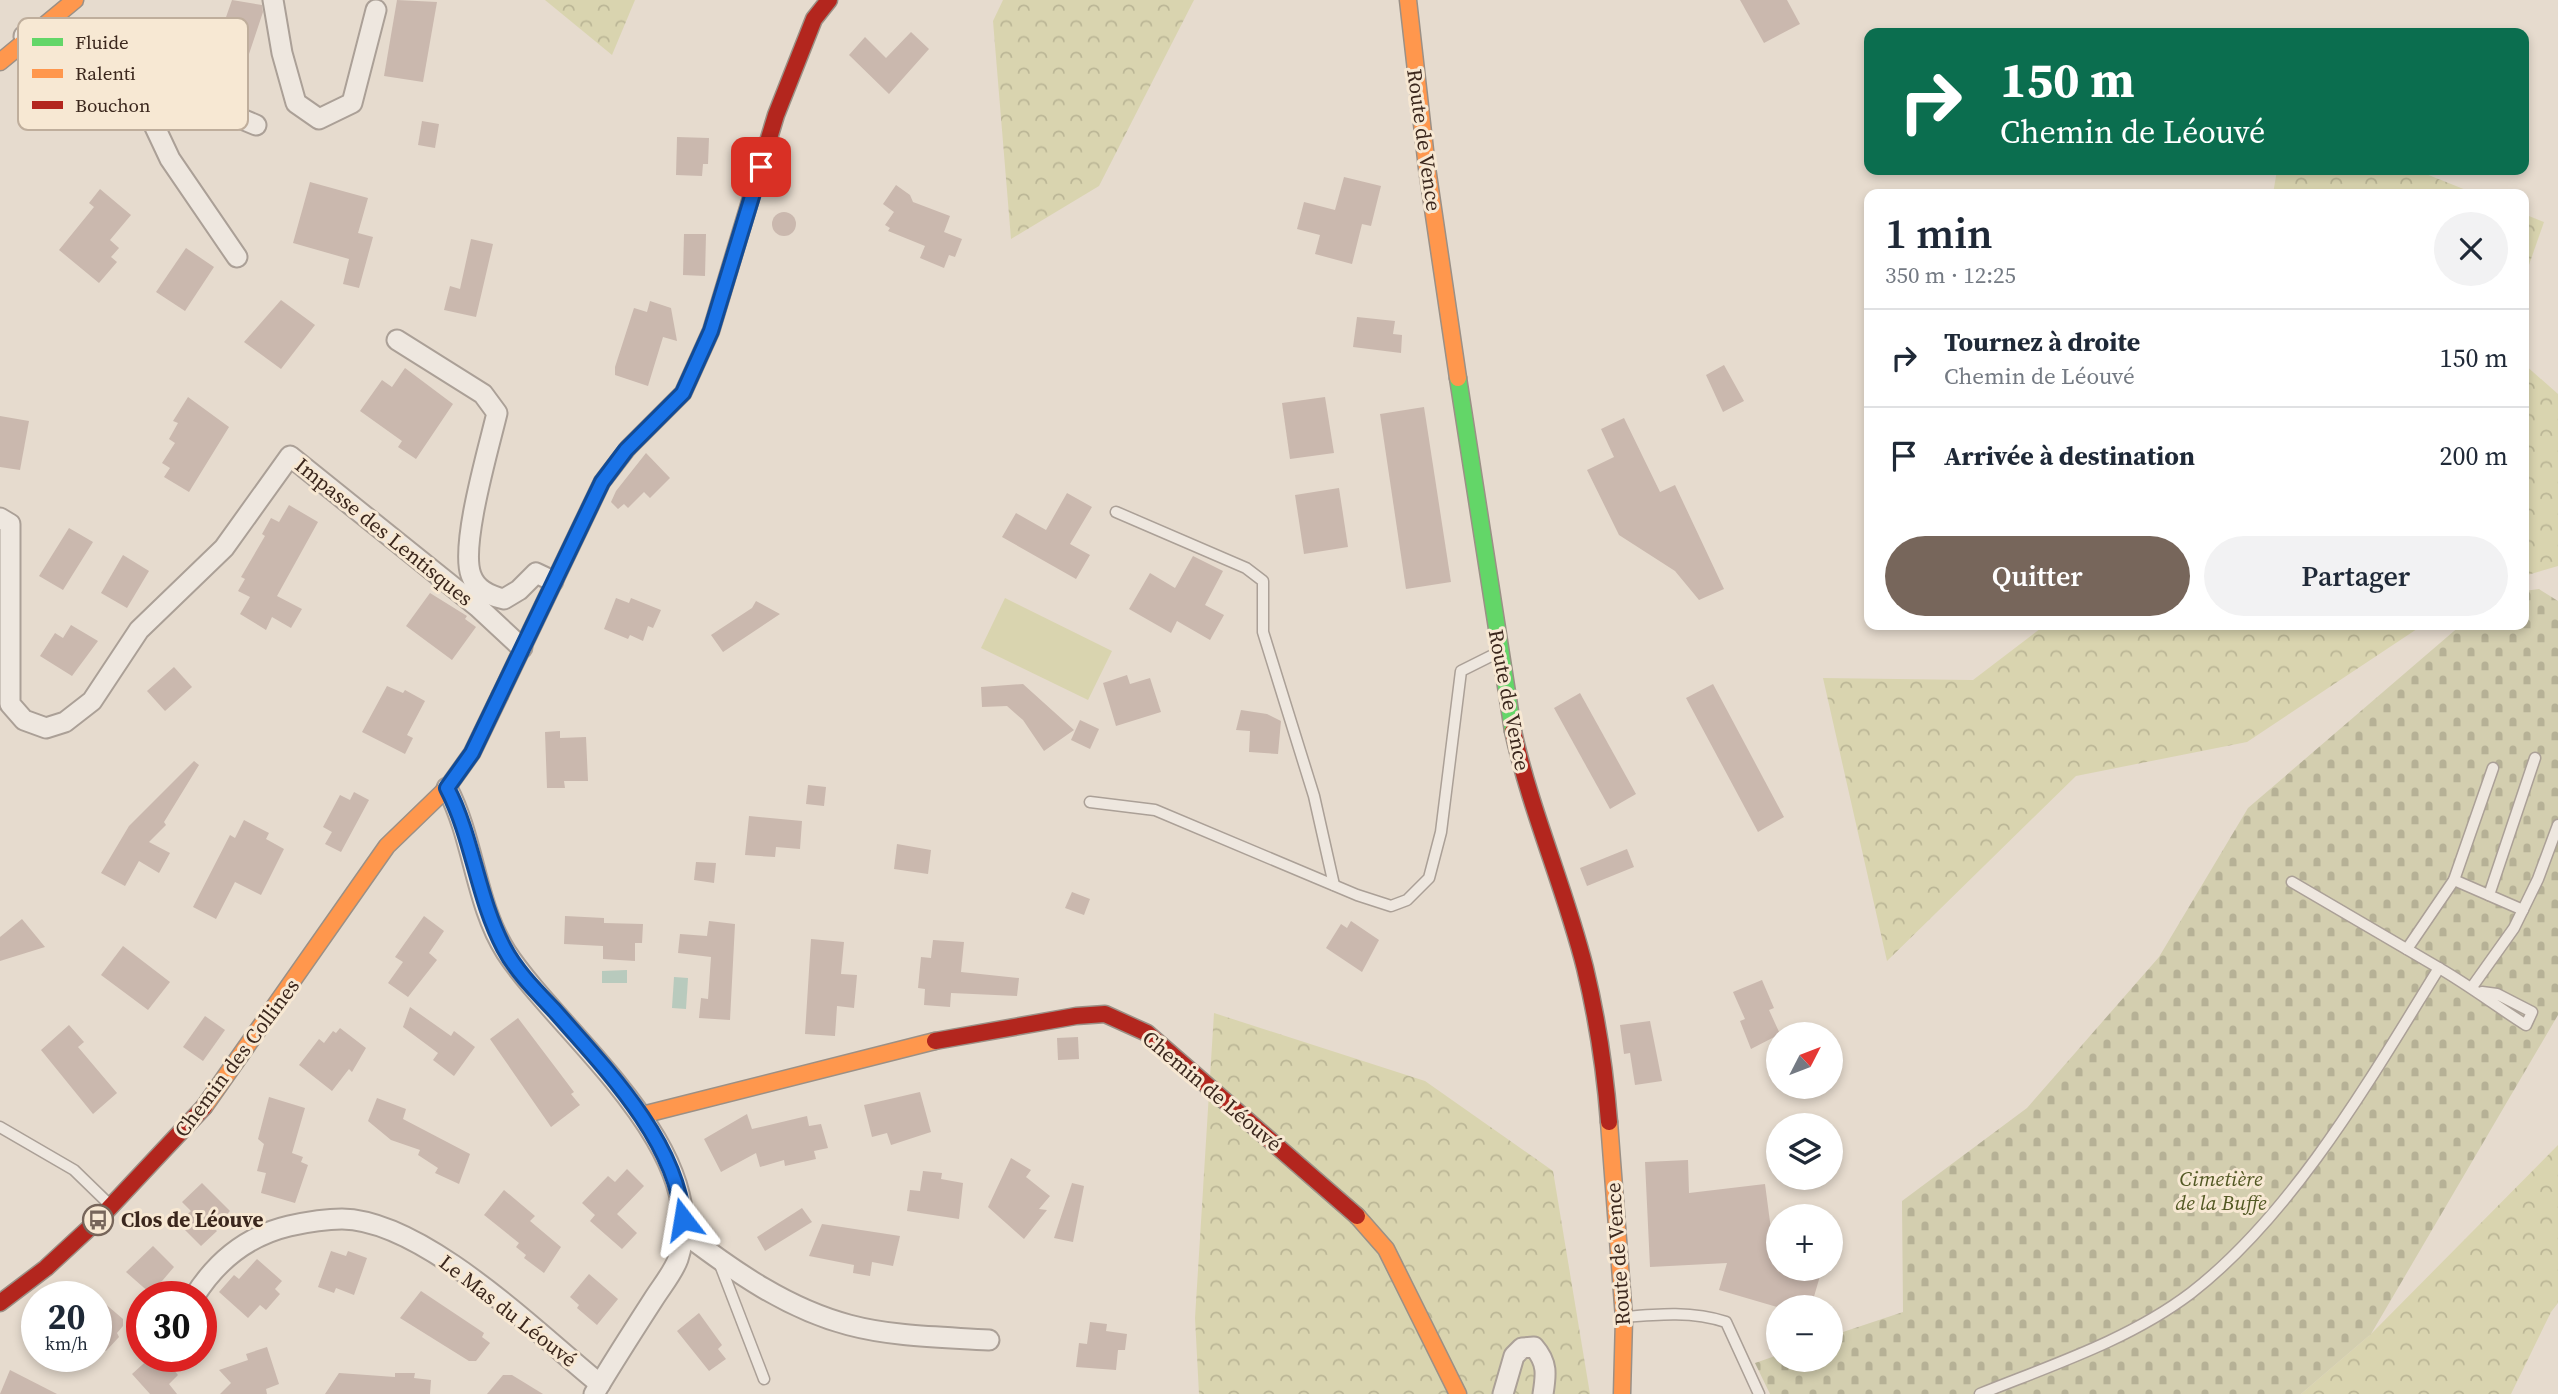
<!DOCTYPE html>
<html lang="fr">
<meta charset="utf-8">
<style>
body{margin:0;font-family:"Source Serif 4",serif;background:#f2f2f3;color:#1f2937;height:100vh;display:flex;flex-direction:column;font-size:26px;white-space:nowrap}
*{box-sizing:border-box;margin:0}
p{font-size:23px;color:#747a83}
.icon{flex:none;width:38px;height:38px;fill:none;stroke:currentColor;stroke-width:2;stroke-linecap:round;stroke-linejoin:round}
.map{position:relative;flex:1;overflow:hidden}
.details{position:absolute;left:1864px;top:189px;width:665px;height:441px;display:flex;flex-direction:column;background:#fff;border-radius:14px;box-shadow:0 4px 10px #0003}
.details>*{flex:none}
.guide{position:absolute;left:1864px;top:28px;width:665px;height:147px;border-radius:14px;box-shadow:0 4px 10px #0003;background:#0b6e4f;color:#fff;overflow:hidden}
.needle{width:46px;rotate:48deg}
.tools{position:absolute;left:1766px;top:1022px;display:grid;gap:14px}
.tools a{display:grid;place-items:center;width:77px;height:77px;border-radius:50%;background:#fff;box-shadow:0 4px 10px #0003;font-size:35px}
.speed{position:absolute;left:21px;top:1281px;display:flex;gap:14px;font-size:35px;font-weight:700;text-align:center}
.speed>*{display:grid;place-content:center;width:91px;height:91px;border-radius:50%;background:#fff;box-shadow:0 4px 10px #0003;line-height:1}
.speed small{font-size:18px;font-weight:400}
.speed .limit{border:10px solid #d22;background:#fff;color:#111}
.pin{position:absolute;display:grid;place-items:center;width:60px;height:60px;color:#fff;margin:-30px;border-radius:14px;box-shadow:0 4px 10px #0006}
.me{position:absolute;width:77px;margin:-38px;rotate:346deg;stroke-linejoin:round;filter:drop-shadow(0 0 5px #0008)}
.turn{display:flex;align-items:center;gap:24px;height:147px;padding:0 21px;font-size:32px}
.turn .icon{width:91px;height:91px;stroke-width:2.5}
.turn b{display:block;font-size:49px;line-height:60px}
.round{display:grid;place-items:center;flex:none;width:74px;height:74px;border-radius:37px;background:#f2f2f3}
.summary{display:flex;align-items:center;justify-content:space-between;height:119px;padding:0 21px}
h1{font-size:42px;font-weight:600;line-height:52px}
.cta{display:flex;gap:14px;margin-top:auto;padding:14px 21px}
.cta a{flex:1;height:80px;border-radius:42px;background:#77665b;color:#fff;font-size:28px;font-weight:600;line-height:80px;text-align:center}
.cta a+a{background:#f2f2f3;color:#1f2937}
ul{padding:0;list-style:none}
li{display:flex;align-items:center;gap:21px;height:98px;padding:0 21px;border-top:2px solid #e0e1e3}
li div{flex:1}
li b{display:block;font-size:26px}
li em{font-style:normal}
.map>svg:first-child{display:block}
.grass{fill:#d9d4af}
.forest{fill:url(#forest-crowns)}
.cemetery{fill:url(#cemetery-stones)}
.water{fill:#b8cabd}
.building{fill:#cab8ae}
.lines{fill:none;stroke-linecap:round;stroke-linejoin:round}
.lane-casing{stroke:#aba097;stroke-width:13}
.street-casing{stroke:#aba097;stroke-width:23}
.fast-casing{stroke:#9b9086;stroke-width:19}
.slow-casing{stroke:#9b9086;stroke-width:19}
.jam-casing{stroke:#9b9086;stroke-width:19}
.lane{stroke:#eee7df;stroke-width:10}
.street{stroke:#eee7df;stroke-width:19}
.fast{stroke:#63d668;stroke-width:16}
.slow{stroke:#ff974d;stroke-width:16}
.jam{stroke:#b3261e;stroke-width:16}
.route-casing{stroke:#114b97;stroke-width:18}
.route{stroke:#1a73e8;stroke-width:12}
.labels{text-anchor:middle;stroke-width:6;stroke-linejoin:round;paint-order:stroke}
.street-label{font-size:21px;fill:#3b271d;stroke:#f7e8d3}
.park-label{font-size:21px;font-style:italic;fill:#525823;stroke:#f7e8d3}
.poi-label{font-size:21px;font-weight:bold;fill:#3b271d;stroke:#f7e8d3;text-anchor:start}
.key{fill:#f7e8d3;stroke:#bfae9c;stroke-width:2}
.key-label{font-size:19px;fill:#3b271d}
</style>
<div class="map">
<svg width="2558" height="1394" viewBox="0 0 2558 1394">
<defs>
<pattern id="forest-crowns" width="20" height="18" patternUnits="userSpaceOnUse" patternTransform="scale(1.75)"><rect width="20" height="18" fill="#d9d4af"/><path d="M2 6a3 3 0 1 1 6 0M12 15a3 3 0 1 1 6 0" fill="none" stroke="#bbb696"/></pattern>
<pattern id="cemetery-stones" width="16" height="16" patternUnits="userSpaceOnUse" patternTransform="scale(1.75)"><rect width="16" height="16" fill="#d3ceaf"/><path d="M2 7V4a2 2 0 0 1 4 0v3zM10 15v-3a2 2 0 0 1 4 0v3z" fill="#b6b196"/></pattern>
</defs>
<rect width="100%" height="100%" fill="#e6dbce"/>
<!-- grass -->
<polygon class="grass" points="1005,598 1112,651 1088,700 981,648"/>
<!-- forest -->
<g class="forest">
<polygon points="545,0 635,0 612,55"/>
<polygon points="1003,0 1194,0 1099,186 1011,239 993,21"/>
<polygon points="2277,170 2416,170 2476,194 2273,194"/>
<polygon points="2524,214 2544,222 2524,279"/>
<polygon points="2524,364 2558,394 2558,566 2524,576"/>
<polygon points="2045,625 2423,625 2247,742 2076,776 1887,961 1823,678 1973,680"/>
<polygon points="1214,1013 1425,1081 1553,1171 1590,1394 1199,1394 1195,1318"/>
<polygon points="2558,1145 2558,1303 2551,1312 2511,1394 2301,1394 2371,1334"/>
</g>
<!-- cemetery -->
<polygon class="cemetery" points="2539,589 2558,601 2558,1015 2371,1334 2301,1394 1770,1394 1755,1363 1778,1355 1778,1360 1830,1360 1831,1336 1903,1312 1902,1201 2027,1108 2159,957 2248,808 2461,625 2524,625 2524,591"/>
<!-- water -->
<g class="water">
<polygon points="627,970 627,983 602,983 602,971"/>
<polygon points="674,977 688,978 686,1009 672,1008"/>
</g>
<!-- building -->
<g class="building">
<polygon points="232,0 262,5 263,12 248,57 210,45 220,18 225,20"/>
<polygon points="397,0 437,2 423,82 384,76"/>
<polygon points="1740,0 1787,0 1800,24 1764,43"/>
<polygon points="911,32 929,49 889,94 849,55 865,37 886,58"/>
<polygon points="19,73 44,76 42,96 39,95 38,100 17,97"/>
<polygon points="422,121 439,124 435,148 418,145"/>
<polygon points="677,137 709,138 708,164 703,164 702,176 676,175"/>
<polygon points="1344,177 1381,186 1371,226 1362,224 1352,264 1315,254 1320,235 1297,229 1304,202 1335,210"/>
<polygon points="310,182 368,198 358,233 373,237 359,288 343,284 349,259 293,243"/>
<polygon points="896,185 910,195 913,202 950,216 944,232 962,239 955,257 949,255 944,268 920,258 925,246 888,231 890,228 885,225 894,212 883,204"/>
<polygon points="100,189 131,215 110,240 119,248 111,257 117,262 99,283 59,250 94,207 89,203"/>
<circle cx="784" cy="224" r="12"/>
<polygon points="684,234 706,234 705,276 683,275"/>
<polygon points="471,239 493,244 476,317 444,310 450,286 460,289"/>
<polygon points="186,248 214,267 185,311 156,292"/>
<polygon points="281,300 315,325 281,369 244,342"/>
<polygon points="650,301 671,308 677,341 663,337 648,386 615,375 615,367 634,308 647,312"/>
<polygon points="1357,317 1395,321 1393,334 1402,335 1401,353 1353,347"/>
<polygon points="1724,365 1744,401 1723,412 1706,375"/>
<polygon points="405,368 453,404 416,459 398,447 402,441 360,411 382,380 392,387"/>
<polygon points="188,397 229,427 189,492 164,477 170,468 162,463 175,443 169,439 178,423 173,421"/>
<polygon points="1325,397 1334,453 1290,459 1282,403"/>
<polygon points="1424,407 1451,582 1406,589 1380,414"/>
<polygon points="0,416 29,421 20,470 0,467"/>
<polygon points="1624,418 1660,492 1675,485 1724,589 1699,600 1675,571 1619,535 1587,470 1614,457 1601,429"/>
<polygon points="646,453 670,478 650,498 644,492 628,508 624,504 618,509 611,502 616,491"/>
<polygon points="1339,488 1348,547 1304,554 1295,495"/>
<polygon points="1067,493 1092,507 1070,544 1090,555 1076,579 1002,537 1016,513 1046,530"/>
<polygon points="289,505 318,522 277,596 302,609 291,628 272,617 266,630 240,614 250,597 238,591 245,579 241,577 265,536 262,534 271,518 279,522"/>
<polygon points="69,528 93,542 63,590 39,576"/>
<polygon points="123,555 149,571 127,608 101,593"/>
<polygon points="1193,556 1223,571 1205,605 1224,615 1210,640 1177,621 1171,633 1129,609 1150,573 1175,588"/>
<polygon points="430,593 467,616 465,619 476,627 452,660 406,626"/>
<polygon points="616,598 629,603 631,598 661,610 653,628 648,626 643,641 630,635 628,639 604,629"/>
<polygon points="756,601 780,614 723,652 711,635 752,608"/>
<polygon points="71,625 98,641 72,676 40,656 55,633 63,638"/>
<polygon points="174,667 192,687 165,711 147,691"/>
<polygon points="1127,675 1130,684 1150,678 1161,712 1116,726 1103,683"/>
<polygon points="1023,684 1074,730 1044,751 1023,720 1007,706 982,707 981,687"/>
<polygon points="1713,684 1784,817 1758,832 1686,698"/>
<polygon points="387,686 403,693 405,690 425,701 407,735 413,738 405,754 362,732"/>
<polygon points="1580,693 1636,794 1610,809 1554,708"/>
<polygon points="1241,710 1267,714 1281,721 1278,754 1249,752 1250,731 1236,730"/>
<polygon points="1080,720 1099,729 1090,749 1071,740"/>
<polygon points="560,731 560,738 586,737 588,781 564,781 565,788 547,788 545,732"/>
<polygon points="194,761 199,765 164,822 166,825 149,842 170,853 159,873 139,861 125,886 101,873 129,826"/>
<polygon points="808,785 826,787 824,806 806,804"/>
<polygon points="354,792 369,800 341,852 325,844 332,832 323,827 340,795 350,800"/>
<polygon points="749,816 802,821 800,849 776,847 775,857 745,855"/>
<polygon points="244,820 269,833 266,839 284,849 261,895 235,882 216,919 193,907 230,835 235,838"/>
<polygon points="897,844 931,850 928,874 894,869"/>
<polygon points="1627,849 1634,867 1587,886 1580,868"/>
<polygon points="696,862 716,863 714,883 694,880"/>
<polygon points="1072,892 1090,899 1084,915 1065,908"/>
<polygon points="424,916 444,931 429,953 437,960 408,997 388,983 403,962 395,957"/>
<polygon points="565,916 604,918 604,923 643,924 642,943 635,943 635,961 603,959 603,946 564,944"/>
<polygon points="22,919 45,947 0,961 0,937"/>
<polygon points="709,921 735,924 730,1020 699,1018 701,998 708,999 711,957 678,953 680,934 707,936"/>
<polygon points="1351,921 1379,940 1362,972 1326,948 1341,924 1347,928"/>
<polygon points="811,939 844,942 841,974 857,975 854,1008 837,1006 835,1036 805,1034"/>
<polygon points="933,940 964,942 961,972 1019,978 1017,996 951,993 950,1007 924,1005 925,989 918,988 921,957 931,958"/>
<polygon points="123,946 170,982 148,1010 101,975"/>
<polygon points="1762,980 1774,1008 1769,1010 1780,1034 1751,1049 1740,1021 1745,1019 1733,992"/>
<polygon points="410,1007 451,1036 454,1031 475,1047 454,1076 433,1060 438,1053 403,1027"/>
<polygon points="205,1016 225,1030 203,1061 183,1047"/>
<polygon points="518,1018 574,1092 571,1094 580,1105 551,1127 490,1039"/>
<polygon points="1650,1021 1662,1081 1635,1085 1630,1053 1624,1054 1620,1025"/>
<polygon points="69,1025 84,1042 78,1047 117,1093 93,1114 41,1050"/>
<polygon points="340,1028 366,1048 352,1072 349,1069 332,1091 299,1065 319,1039 324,1043 333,1031 336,1033"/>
<polygon points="1078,1037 1079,1059 1058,1060 1057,1038"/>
<polygon points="920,1092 931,1132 891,1145 887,1133 872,1137 864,1105"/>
<polygon points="269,1097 305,1108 292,1153 303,1157 301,1162 308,1165 295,1203 261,1193 266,1173 257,1171 264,1144 258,1139"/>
<polygon points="377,1098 406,1109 403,1119 470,1154 459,1184 435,1173 438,1168 418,1155 420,1150 391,1140 368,1121"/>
<polygon points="747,1114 752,1129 807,1116 809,1126 821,1124 828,1148 814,1151 816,1159 785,1166 784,1160 760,1167 756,1153 721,1172 704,1139"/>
<polygon points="1011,1158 1031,1170 1026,1177 1050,1196 1039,1209 1047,1210 1024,1239 988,1207"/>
<polygon points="1688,1160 1689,1193 1765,1184 1772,1237 1778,1239 1778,1269 1822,1269 1811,1307 1777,1307 1719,1290 1727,1263 1650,1267 1645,1162"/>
<polygon points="627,1169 644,1186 617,1214 637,1233 622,1249 590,1221 595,1215 582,1203 608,1176 615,1182"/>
<polygon points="923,1171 942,1173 941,1179 963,1183 959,1219 907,1211 910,1190 920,1191"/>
<polygon points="202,1183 230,1211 214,1228 217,1231 201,1246 178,1223 191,1211 182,1202"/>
<polygon points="1072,1183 1084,1186 1073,1242 1054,1238"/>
<polygon points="504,1190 535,1216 530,1221 561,1247 544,1273 524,1258 526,1255 516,1247 519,1243 484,1215"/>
<polygon points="802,1208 812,1222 765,1251 757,1237"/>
<polygon points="822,1224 900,1236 893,1266 872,1262 870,1276 853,1273 854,1265 809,1256"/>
<polygon points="153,1246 174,1267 151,1294 126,1272"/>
<polygon points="331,1251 346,1256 348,1251 367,1258 354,1295 336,1288 334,1293 318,1287"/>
<polygon points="257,1259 282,1281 275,1289 280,1294 266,1310 260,1305 248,1318 219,1292 234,1275 239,1279"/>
<polygon points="589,1274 618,1299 597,1325 577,1308 579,1305 570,1297"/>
<polygon points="421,1291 484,1333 482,1337 490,1343 476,1361 469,1361 400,1318"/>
<polygon points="96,1296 123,1319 123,1326 117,1333 119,1337 106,1351 96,1343"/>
<polygon points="699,1313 722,1345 718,1349 726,1359 709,1371 677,1331"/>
<polygon points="1090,1322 1107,1324 1106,1331 1127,1334 1125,1350 1118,1350 1116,1370 1076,1367 1079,1343 1087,1344"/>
<polygon points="267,1347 279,1384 266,1389 267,1394 220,1394 231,1383 219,1370 248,1360 246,1354"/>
<polygon points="152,1356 162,1356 178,1375 169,1384 177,1394 150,1394 132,1374"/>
<polygon points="10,1370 57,1394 0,1394"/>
<polygon points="339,1373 395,1377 395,1373 415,1373 414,1378 431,1380 430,1394 325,1394"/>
<polygon points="503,1375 512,1375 543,1394 487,1394"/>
</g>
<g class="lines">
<!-- lane casing -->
<g class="lane-casing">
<g id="lane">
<polyline points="1116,512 1246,568 1263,581 1263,632 1314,796 1334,885"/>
<polyline points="1090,802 1155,810 1357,895 1391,906 1407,900 1429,878 1441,832 1461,671 1495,654"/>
<polyline points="2454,880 2523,910"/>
<polyline points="2489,895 2535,758"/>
<polyline points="2407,949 2454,880 2493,768"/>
<path d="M 2439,968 C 2470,986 2496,1006 2526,1025 L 2532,1012 L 2497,994 L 2482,992"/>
<polyline points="2472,987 2514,928 2538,879 2558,825"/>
<polyline points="0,1127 74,1170 109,1204"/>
<polyline points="719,1262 764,1379"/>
<path d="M 1625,1317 C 1659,1314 1693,1311 1726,1322 L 1759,1394"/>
<path d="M 1980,1394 C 2052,1365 2129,1340 2191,1293 C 2294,1213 2371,1078 2439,968 L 2292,882"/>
</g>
</g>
<!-- street casing -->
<g class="street-casing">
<g id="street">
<polyline points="273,0 282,53 296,103 319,119 352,103 376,10"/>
<polyline points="24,36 129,72"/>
<polyline points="237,257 170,159 129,72 256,125"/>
<path d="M 397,340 L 483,394 L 497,413 C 489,447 460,545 471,575 C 476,590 490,596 504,599 L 519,590 L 536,573 L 553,581"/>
<polyline points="0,518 10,524 10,704 24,720 46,728 65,722 92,701 139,630 224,548 290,456 478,607 522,648"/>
<path d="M 447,788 C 474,839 475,903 506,952 C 559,1033 714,1149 678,1259 C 673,1273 661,1287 653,1300 C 633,1331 613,1362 594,1394"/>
<path d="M 685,1234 C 735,1272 788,1309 849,1325 C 894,1337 943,1337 989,1340"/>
<path d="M 194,1297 C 217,1260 247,1236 289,1226 C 307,1222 325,1219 342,1219 C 424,1220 538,1334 600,1384"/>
<path d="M 1503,1394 L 1514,1356 L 1522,1348 L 1534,1347 C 1548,1363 1546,1375 1543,1394"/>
</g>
</g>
<!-- fast casing -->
<g class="fast-casing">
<g id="fast">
<polyline points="1458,378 1513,731"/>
<polyline points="500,695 602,482 628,448"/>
</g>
</g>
<!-- slow casing -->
<g class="slow-casing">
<g id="slow">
<polyline points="1408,0 1427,168 1458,378"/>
<polyline points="0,62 75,0"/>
<polyline points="204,1107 387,846 447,788 472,753 500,695"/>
<polyline points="642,1115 935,1041"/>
<polyline points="1609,1122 1624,1318 1622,1394"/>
<polyline points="1357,1216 1386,1249 1458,1394"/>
</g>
</g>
<!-- jam casing -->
<g class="jam-casing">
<g id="jam">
<polyline points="628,448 683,393 711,331 776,115 814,19 829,0"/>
<path d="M 1513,731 C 1531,812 1565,888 1585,968 C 1597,1018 1605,1070 1609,1122"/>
<polyline points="935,1041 1076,1016 1105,1014 1147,1033 1357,1216"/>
<polyline points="0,1303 46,1268 98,1220 204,1107"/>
</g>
</g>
<!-- lane -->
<use href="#lane" class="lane"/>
<!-- street -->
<use href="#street" class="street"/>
<!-- fast -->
<use href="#fast" class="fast"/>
<!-- slow -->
<use href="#slow" class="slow"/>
<!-- jam -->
<use href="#jam" class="jam"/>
</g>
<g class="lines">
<!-- route casing -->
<g class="route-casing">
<path id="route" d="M 683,1219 C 676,1140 604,1067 554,1010 C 536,991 516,971 504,948 C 477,897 473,838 447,788 L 472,753 L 602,482 L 626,450 L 683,393 L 711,331 L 761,167"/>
</g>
<!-- route -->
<use href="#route" class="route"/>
</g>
<!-- icons -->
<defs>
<g id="bus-ring" transform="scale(1.575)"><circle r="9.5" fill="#f7e8d3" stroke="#77665b" stroke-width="1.5"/><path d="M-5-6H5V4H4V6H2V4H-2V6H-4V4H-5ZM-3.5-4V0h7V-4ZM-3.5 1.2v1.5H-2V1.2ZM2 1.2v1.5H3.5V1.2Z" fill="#77665b"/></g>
</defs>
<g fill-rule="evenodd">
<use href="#bus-ring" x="98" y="1220"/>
</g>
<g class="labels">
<!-- street labels -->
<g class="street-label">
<text transform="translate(1424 140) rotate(82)" y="7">Route de Vence</text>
<text transform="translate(384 532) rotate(39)" y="7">Impasse des Lentisques</text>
<text transform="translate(1509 700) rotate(79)" y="7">Route de Vence</text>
<text transform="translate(237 1058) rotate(-53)" y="7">Chemin des Collines</text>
<text transform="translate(1212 1091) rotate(40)" y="7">Chemin de Léouvé</text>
<text transform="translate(1618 1254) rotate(-94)" y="7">Route de Vence</text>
<text transform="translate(508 1311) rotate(38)" y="7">Le Mas du Léouvé</text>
</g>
<!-- park labels -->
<g class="park-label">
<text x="2221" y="1186">Cimetière<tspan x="2221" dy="24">de la Buffe</tspan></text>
</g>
<!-- poi labels -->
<g class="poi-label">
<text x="121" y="1227">Clos de Léouve</text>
</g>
</g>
<!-- legend -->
<rect x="18" y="18" width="230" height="112" rx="10" class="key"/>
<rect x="32" y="38" width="31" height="8" fill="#63d668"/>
<rect x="32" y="69" width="31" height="9" fill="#ff974d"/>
<rect x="32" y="101" width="31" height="8" fill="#b3261e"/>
<g class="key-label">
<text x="75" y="49">Fluide</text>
<text x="75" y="80">Ralenti</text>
<text x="75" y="112">Bouchon</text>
</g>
</svg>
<div class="tools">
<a><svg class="needle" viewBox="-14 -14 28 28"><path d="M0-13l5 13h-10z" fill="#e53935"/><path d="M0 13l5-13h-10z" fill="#747a83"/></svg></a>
<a><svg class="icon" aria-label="layers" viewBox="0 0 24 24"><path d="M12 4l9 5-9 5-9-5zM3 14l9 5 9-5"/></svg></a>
<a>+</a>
<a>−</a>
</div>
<div class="speed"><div>20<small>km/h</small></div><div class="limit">30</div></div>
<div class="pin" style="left:761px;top:167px;background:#d93025"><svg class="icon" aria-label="arrive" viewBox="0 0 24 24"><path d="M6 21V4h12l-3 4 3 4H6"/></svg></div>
<svg class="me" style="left:683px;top:1219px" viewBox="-20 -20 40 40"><path d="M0-17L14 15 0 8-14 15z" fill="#1a73e8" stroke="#fff" stroke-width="4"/></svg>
<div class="guide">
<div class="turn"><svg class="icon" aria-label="right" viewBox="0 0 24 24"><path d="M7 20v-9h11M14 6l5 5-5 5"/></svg><div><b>150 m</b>Chemin de Léouvé</div></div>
</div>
<section class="details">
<div class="summary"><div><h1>1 min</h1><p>350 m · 12:25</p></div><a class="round"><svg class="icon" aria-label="close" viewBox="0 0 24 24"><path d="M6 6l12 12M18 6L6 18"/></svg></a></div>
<ul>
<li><svg class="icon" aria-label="right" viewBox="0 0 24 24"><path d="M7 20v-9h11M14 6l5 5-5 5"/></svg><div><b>Tournez à droite</b><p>Chemin de Léouvé</p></div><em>150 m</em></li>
<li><svg class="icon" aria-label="arrive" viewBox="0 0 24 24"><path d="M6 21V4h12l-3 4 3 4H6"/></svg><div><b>Arrivée à destination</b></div><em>200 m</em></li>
</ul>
<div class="cta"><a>Quitter</a><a>Partager</a></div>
</section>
</div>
